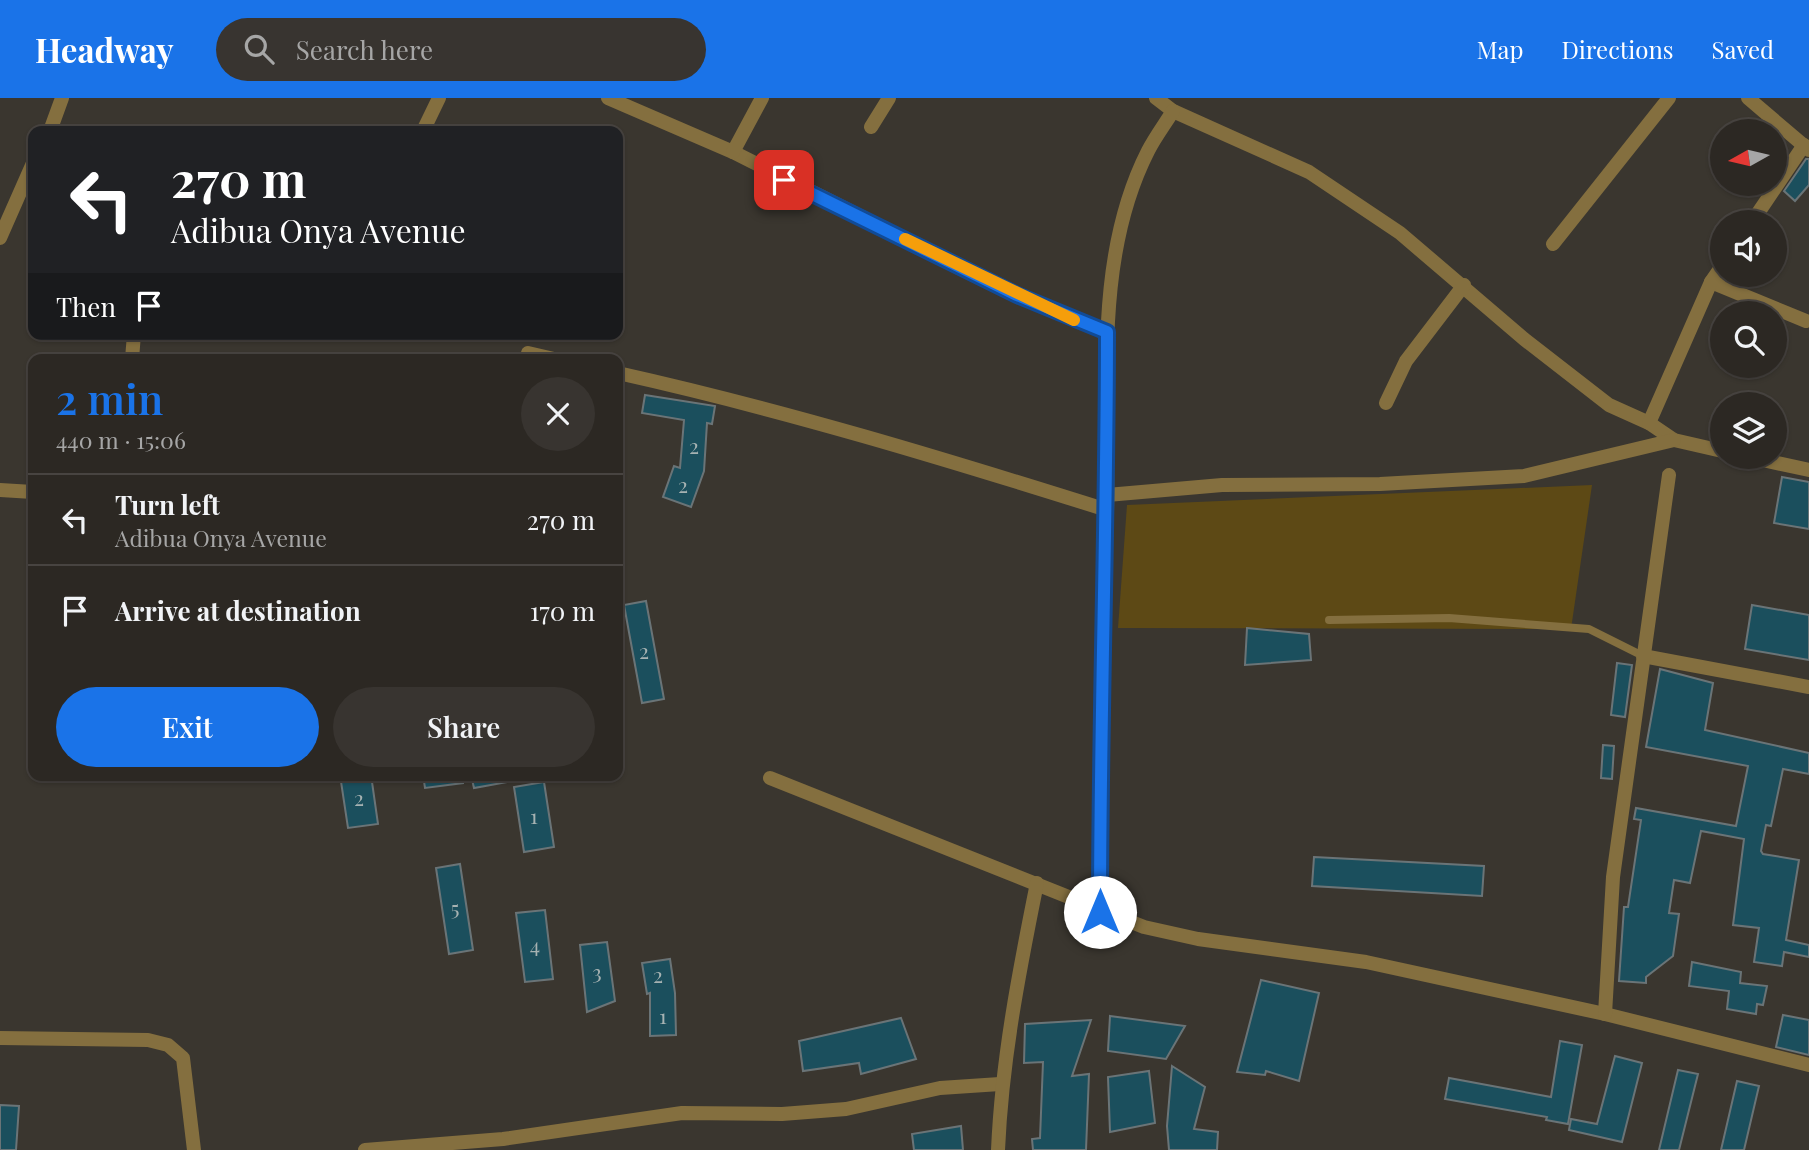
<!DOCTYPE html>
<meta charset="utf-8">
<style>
body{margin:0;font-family:"Playfair Display",serif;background:#383430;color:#f1f3f6;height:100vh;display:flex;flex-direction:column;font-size:26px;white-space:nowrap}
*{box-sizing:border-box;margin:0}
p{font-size:23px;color:#a6a6a6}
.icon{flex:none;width:38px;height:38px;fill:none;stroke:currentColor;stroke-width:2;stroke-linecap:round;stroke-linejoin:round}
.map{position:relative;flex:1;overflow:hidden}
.drawer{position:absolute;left:28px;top:256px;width:595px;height:427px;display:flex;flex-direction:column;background:#2c2823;border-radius:14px;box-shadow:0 2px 5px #0004,0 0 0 2px #484441}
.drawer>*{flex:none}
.guide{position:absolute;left:28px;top:28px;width:595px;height:214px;border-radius:14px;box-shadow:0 2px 5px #0004,0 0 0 2px #484441;background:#202124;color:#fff;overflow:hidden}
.needle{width:46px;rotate:262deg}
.tools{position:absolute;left:1710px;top:21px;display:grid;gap:14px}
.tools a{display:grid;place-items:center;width:77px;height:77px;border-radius:50%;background:#2c2823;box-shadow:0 2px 5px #0004,0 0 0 2px #484441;font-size:35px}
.pin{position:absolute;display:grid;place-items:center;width:60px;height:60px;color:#fff;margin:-30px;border-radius:14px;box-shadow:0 4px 10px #0006}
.me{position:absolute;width:77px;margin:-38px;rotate:0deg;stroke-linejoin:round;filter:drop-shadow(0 0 5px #0008)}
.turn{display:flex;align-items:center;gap:24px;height:147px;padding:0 28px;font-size:32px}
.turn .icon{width:91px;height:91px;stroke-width:2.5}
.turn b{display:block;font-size:49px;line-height:60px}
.then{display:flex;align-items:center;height:66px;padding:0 28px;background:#0003;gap:14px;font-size:26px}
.round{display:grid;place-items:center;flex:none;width:74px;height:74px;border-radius:37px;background:#383430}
.overview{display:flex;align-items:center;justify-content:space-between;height:119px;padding:0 28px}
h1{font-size:42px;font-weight:600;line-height:52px;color:#1a73e8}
.primary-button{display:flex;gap:14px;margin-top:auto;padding:14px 28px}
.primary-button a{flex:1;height:80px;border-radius:42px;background:#1a73e8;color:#fff;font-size:28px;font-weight:600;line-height:80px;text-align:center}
.primary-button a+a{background:#383430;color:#f1f3f6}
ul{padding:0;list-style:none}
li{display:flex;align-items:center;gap:21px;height:91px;padding:0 28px;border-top:2px solid #484441}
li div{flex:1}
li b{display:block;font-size:26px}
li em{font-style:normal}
header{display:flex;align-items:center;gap:42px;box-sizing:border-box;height:98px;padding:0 35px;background:#1a73e8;color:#fff}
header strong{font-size:33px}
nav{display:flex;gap:38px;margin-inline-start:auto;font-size:24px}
.search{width:490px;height:63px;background:#383430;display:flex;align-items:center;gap:18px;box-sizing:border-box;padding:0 24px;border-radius:38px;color:#a6a6a6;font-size:26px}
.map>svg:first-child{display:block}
.green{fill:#5d4915}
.building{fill:#1b4f5d;stroke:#6a7477;stroke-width:2}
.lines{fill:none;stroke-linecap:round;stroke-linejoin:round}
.lane{stroke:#846f3f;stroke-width:8}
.street{stroke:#846f3f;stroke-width:14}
.route-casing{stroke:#114b97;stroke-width:18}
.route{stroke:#1a73e8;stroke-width:12}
.slow{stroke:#f59e0b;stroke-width:12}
.labels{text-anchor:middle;stroke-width:5;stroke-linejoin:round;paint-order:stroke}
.number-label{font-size:21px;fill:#a6b2b2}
</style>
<header>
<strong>Headway</strong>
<div class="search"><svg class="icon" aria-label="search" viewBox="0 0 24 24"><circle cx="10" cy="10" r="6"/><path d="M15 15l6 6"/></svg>Search here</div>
<nav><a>Map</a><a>Directions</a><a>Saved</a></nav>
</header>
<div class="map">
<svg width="1809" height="1052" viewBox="0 0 1809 1052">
<rect width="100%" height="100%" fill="#3a362f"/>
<!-- green -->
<polygon class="green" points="1592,387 1571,531 1118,530 1127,407"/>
<!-- building -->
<g class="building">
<polygon points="1806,61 1809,61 1809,87 1795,103 1784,93"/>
<polygon points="645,297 715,308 712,326 707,325 704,373 691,409 663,399 674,368 680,370 684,322 642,315"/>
<polygon points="1782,379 1809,384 1809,431 1774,425"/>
<polygon points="646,503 664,601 642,605 624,507"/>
<polygon points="1752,507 1809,517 1809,562 1745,551"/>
<polygon points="1247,530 1309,536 1311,562 1245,567"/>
<polygon points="1617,565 1632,567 1625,619 1611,617"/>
<polygon points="1660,571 1713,585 1705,632 1809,655 1809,676 1783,671 1771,728 1766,727 1761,753 1763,756 1799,762 1786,842 1809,847 1809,859 1784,854 1782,868 1754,864 1759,830 1733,827 1744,741 1701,733 1690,785 1674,782 1669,815 1679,816 1673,858 1646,879 1646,885 1619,883 1624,809 1628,809 1641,722 1634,721 1636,710 1736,728 1748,668 1646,649"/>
<polygon points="1603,647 1614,648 1612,681 1601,680"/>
<polygon points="340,677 371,677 378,726 348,730"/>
<polygon points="423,677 463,677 463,685 425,690"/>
<polygon points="471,677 512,677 513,683 474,690"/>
<polygon points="544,684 554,749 524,754 514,689"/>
<polygon points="1314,759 1484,768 1482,798 1312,788"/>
<polygon points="460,766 473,852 449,856 436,770"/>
<polygon points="545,812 553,881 525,884 516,815"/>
<polygon points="607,844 615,903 587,914 580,847"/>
<polygon points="670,861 675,895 676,937 650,938 650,895 647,896 642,865"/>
<polygon points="1692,864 1741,874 1740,885 1767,888 1763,907 1757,906 1756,916 1727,911 1729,893 1689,888"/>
<polygon points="1261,882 1319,895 1299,983 1266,973 1265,977 1237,974"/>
<polygon points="1783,917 1809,922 1809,957 1776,949"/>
<polygon points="1110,918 1185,928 1166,961 1108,953"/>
<polygon points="901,920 916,961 861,976 859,965 803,973 799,943"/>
<polygon points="1091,922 1072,978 1089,976 1086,1052 1033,1052 1032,1041 1040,1040 1043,964 1024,965 1025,926"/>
<polygon points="1560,943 1582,947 1568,1026 1546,1022 1547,1019 1445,1001 1449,980 1551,999"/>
<polygon points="1615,958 1642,965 1622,1044 1569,1032 1571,1021 1597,1026"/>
<polygon points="1172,968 1205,989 1194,1031 1218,1034 1217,1052 1169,1052 1167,1028"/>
<polygon points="1678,972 1698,976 1679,1052 1659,1052"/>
<polygon points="1149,973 1155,1025 1110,1034 1108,979"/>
<polygon points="1737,983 1759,988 1744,1052 1721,1052"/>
<polygon points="0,1007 19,1008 16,1052 0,1052"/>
<polygon points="961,1028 963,1052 914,1052 912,1036"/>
</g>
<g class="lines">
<!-- lane -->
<polyline class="lane" points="1329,522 1449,520 1589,531 1643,558"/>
<!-- street -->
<g class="street">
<polyline points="608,0 733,54 1017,197 1107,234"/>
<polyline points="1156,0 1173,13 1309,74 1400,135 1524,241 1609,307 1649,325 1674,342 1722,353"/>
<polyline points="1748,0 1809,52"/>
<polyline points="871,29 889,0"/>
<polyline points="50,33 62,0"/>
<polyline points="423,33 439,0"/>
<polyline points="733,54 762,0"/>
<polyline points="1752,124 1804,47"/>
<polyline points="0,140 33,65"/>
<polyline points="1553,146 1669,0"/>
<polyline points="1711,184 1806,223"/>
<polyline points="528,255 554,261"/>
<polyline points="132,261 134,236"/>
<path d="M 618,275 C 784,312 945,361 1107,412"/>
<polyline points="1386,305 1406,263 1464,187"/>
<polyline points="1649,325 1711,184 1722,168"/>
<polyline points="1749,359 1809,372"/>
<polyline points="0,392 33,394"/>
<polyline points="1107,397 1222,387 1380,386 1524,378 1674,342"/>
<polyline points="1643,558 1809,589"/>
<polyline points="770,680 1144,829 1198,841 1366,864 1605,916 1809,967"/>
<path d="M 1100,814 C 1100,680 1102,548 1107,415 C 1110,296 1092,163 1148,53 C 1155,39 1165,26 1173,13"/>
<polyline points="1605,916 1613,779 1669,377"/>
<polyline points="0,940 148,942 168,947 183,960 194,1052"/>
<polyline points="365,1052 503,1041 682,1015 782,1016 846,1011 940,990 1000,986"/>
<path d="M 998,1052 C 1002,961 1019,874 1037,785"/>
</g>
</g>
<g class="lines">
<!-- route casing -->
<g class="route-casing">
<path id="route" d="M 784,82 L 1017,197 L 1107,234 C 1107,427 1100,620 1100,814"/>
</g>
<!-- route -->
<use href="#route" class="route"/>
<!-- slow -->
<polyline class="slow" points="905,141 1074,222"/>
</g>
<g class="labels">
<!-- number labels -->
<g class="number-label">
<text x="694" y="356">2</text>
<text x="683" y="395">2</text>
<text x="644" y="561">2</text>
<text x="359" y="708">2</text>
<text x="534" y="726">1</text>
<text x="455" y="818">5</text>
<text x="535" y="855">4</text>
<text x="597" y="882">3</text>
<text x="658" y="885">2</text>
<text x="663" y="926">1</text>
</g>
</g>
</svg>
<div class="tools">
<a><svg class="needle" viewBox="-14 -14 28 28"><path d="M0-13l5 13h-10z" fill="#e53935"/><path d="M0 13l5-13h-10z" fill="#a6a6a6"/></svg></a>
<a><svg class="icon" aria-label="sound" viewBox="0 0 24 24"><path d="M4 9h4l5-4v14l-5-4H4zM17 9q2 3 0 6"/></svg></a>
<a><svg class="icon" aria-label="search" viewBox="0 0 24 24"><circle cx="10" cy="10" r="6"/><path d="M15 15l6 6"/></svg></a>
<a><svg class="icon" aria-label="layers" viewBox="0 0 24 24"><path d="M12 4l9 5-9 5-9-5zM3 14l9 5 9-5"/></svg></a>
</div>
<div class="pin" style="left:784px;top:82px;background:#d93025"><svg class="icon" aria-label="arrive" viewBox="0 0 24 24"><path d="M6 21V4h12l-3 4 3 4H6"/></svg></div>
<svg class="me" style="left:1100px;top:814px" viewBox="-20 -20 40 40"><circle r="19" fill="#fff"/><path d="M0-13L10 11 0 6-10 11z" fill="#1a73e8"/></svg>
<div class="guide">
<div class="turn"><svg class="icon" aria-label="left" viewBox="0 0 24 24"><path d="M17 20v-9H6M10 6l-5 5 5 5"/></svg><div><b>270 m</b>Adibua Onya Avenue</div></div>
<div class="then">Then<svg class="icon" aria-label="arrive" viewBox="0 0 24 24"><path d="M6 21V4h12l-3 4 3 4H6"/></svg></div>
</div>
<section class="drawer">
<div class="overview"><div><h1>2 min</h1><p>440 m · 15:06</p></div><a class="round"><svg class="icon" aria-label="close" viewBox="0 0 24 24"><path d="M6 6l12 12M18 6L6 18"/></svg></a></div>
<ul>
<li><svg class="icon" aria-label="left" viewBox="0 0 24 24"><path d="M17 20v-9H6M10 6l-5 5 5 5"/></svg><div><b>Turn left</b><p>Adibua Onya Avenue</p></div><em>270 m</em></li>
<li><svg class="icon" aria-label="arrive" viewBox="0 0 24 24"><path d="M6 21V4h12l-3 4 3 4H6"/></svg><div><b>Arrive at destination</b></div><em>170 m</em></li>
</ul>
<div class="primary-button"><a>Exit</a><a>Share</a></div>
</section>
</div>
